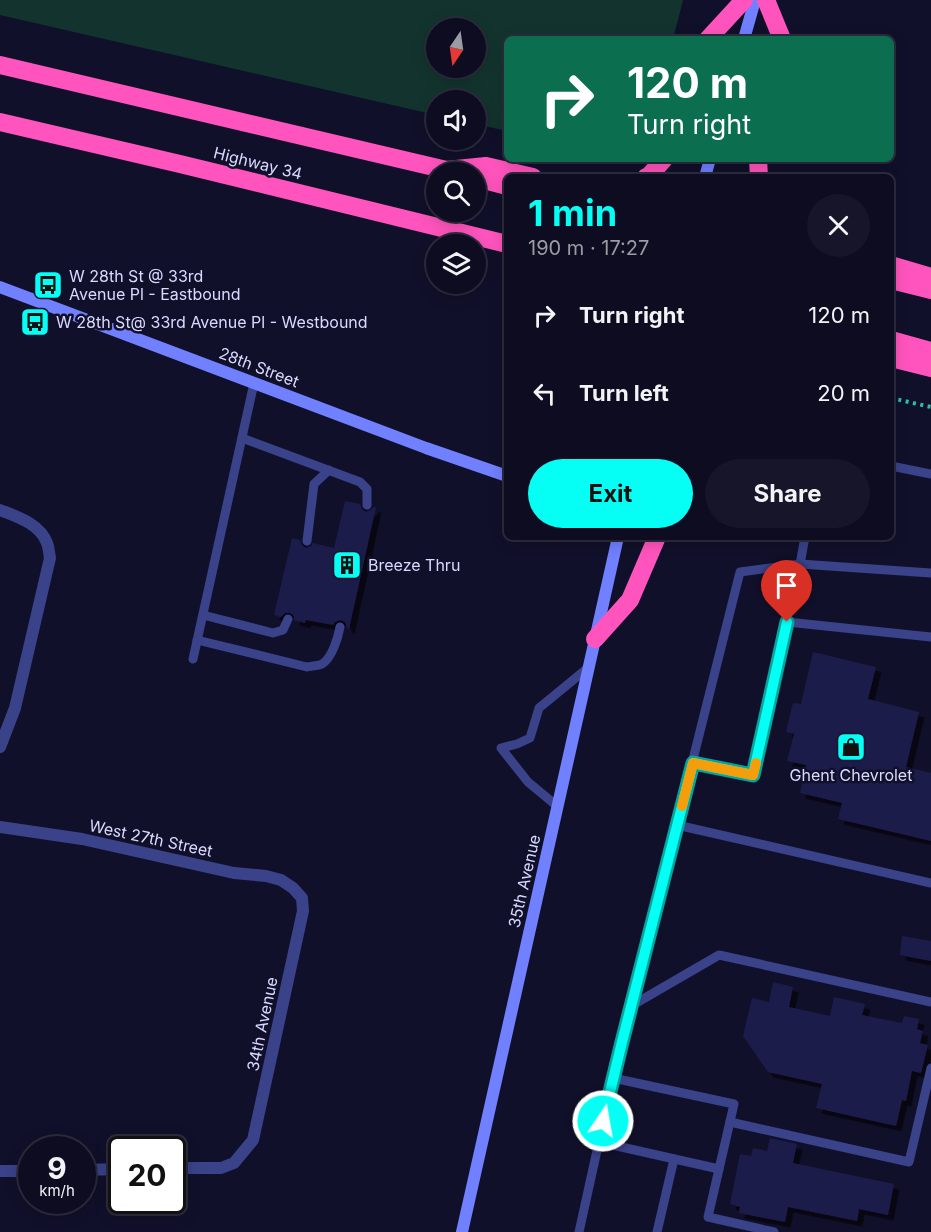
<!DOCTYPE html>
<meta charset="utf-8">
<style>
body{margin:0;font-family:Inter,sans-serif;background:#161529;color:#f1f3f6;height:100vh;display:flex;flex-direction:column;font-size:22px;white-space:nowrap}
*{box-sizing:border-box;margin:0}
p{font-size:20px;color:#9a9ba5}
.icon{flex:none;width:33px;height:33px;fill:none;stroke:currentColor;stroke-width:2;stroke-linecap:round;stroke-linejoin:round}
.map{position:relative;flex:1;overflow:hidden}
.drawer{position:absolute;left:504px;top:174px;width:390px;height:366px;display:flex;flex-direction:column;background:#0d0c20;border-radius:9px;box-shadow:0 3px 15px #0003,0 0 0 2px #2d2c3e}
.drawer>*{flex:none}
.top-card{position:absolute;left:504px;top:36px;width:390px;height:126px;border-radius:9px;box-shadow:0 3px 15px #0003,0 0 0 2px #2d2c3e;background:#0b6e4f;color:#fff;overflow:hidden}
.needle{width:39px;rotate:193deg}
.controls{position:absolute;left:426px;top:18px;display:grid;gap:12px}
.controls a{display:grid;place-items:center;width:60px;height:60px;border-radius:50%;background:#0d0c20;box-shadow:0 3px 15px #0003,0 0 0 2px #2d2c3e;font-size:30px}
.speed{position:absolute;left:18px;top:1136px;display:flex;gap:12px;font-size:30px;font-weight:700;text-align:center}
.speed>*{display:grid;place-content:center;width:78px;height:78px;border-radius:50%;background:#0d0c20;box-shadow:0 3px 15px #0003,0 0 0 2px #2d2c3e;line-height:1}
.speed small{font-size:15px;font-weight:400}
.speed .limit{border:3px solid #111;border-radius:9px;background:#fff;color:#111}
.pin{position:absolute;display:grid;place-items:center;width:51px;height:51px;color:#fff;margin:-62px -26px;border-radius:50% 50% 50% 0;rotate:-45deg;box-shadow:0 0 6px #0007}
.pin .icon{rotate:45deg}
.me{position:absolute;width:66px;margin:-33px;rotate:12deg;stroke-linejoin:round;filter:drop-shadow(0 0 4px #0008)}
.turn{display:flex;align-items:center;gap:21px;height:126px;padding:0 24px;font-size:27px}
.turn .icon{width:78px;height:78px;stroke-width:2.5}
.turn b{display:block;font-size:42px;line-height:51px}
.round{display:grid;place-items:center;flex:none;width:63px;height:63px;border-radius:32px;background:#161529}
.head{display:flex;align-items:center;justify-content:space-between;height:102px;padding:0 24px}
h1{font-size:36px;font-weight:700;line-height:45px;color:#05fff5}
.button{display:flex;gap:12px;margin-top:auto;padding:12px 24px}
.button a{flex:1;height:69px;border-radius:36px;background:#05fff5;color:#111;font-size:24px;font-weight:700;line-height:69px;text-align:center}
.button a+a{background:#161529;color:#f1f3f6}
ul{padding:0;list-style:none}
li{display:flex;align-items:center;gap:18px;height:78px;padding:0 24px}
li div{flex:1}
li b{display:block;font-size:22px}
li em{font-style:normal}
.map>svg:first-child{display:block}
.green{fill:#13342e;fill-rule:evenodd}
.building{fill:#1e1b4b;filter:url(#shadow)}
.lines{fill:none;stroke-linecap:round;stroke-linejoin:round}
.path{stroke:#2dbfa2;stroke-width:4;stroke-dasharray:3 4.5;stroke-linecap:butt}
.lane{stroke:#3a428a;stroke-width:9}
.street{stroke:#3a428a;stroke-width:12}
.secondary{stroke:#7080ff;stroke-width:12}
.highway{stroke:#ff54bd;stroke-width:18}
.route-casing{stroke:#03a69f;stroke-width:15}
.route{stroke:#05fff5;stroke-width:10}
.slow{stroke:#f59e0b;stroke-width:10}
.labels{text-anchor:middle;stroke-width:5;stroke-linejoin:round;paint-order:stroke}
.street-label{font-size:16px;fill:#d9daff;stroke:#11102a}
.poi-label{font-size:16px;fill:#d9daff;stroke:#11102a;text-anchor:start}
</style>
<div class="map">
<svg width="931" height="1232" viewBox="0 0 931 1232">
<defs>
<filter id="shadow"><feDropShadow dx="5.5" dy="5.5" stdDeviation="0" flood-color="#0009"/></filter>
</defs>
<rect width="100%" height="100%" fill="#11102a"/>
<!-- green -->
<path class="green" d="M 0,0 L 683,0 L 673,39 L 507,39 L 507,131 L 476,124 L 476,100 L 436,100 L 436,115 L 0,15 ZM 436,28 L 476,28 L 476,68 L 436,68 Z"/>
<!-- building -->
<g class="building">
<polygon points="345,501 360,504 362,509 366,512 371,510 373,507 376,507 349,629 347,628 345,622 341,620 335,622 333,625 306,620 305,623 294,620 294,616 290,613 285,613 281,617 274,615 292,538 300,540 301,544 306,548 310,547 313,543 334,548"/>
<polygon points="813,652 876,667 868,699 919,712 906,767 931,773 931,841 838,819 842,803 800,793 806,765 787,761 794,734 786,732 793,703 801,704"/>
<polygon points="902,936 931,941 931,961 900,955"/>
<polygon points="773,982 793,987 789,1007 830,1016 834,997 865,1004 862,1015 902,1023 904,1016 919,1019 917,1029 923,1031 920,1043 928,1045 921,1073 912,1071 906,1101 902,1100 896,1126 816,1108 822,1084 768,1072 743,1036 752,998 769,1002"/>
<polygon points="770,1138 797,1144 793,1163 894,1184 888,1215 859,1209 857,1221 788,1207 785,1222 739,1213 740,1207 730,1204 740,1154 751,1156 753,1148 767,1151"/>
</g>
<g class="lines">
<!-- path -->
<polyline class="path" points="891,398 931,407"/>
<!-- lane -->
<g class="lane">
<polyline points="242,438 360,482 367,489 367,505"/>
<polyline points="891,466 931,474"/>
<polyline points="307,541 314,484 329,470"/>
<polyline points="800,564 805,537"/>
<polyline points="203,615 273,633 283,630 288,619"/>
<path d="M 197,640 L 307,667 C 311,666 318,666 322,664 C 332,658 338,638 340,627"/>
<polyline points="193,659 254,383"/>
<polyline points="693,763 753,775 787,622 931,637"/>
<polyline points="557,806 528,782 501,748 517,744 530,738 539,708 589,667"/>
<polyline points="677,825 931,883"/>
<polyline points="631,1006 719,955 931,1002"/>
<polyline points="613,1078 734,1104 708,1217 774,1232"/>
<polyline points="730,1122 909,1162 931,1068"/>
<polyline points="599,1142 719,1169"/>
<polyline points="579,1232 613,1078 740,572 800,564 931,573"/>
<polyline points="657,1232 674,1159"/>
</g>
<!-- street -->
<g class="street">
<path d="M 0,510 C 18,517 40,524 47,543 C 49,548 49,553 50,558 L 15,708 L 0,747"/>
<polyline points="0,827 82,839 234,873 266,876 281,880 293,888 302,898 303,911 253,1140 234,1163 221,1168 172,1168"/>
<polyline points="82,1170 122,1169"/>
<polyline points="0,1171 32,1171"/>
</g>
<!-- secondary -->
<g class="secondary">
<polyline points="744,39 755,0"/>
<polyline points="705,177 710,159"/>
<polyline points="0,287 426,448 507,476"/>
<polyline points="462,1232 618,537"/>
</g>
<!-- highway -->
<g class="highway">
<polyline points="766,0 782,39"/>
<polyline points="708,39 744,0"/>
<polyline points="0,65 455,172"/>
<polyline points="0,122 180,164 507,244"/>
<polyline points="758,159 759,177"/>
<polyline points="446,170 486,166 533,177"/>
<polyline points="646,177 649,176 664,159"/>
<polyline points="476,178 507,186"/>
<polyline points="891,265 931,277"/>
<polyline points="891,280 931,290"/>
<polyline points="891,340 931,351"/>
<polyline points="891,358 931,368"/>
<polyline points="595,639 630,600 657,537"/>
</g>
</g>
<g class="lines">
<!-- route casing -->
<g class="route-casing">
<polyline id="route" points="603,1121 622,1042 693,763 753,775 787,622"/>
</g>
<!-- route -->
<use href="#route" class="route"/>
<!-- slow -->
<polyline class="slow" points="682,806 693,763 753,775 756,763"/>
</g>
<!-- icons -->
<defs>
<g id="bus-square" transform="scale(1.5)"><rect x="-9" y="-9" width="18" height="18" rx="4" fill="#05fff5" stroke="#11102a"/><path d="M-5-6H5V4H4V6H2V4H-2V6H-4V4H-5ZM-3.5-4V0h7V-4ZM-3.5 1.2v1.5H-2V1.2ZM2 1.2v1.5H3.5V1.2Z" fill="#111"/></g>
<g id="building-square" transform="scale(1.5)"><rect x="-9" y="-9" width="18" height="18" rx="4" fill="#05fff5" stroke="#11102a"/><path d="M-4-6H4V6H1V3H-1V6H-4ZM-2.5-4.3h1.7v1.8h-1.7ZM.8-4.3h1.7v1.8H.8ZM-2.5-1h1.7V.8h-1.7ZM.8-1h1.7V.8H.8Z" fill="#111"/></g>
<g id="shop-square" transform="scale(1.5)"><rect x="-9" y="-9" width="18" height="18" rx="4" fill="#05fff5" stroke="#11102a"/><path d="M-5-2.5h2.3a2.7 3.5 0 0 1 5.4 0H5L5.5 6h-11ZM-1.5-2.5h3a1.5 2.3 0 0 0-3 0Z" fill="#111"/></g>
</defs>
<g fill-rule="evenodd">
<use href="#bus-square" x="48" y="285"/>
<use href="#bus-square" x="35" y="322"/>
<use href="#building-square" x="347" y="565"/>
<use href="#shop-square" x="851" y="747"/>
</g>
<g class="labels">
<!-- street labels -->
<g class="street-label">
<text transform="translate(258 163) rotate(14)" y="6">Highway 34</text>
<text transform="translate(259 367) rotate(21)" y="6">28th Street</text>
<text transform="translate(151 838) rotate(12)" y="6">West 27th Street</text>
<text transform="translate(524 881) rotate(-77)" y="6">35th Avenue</text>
<text transform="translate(262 1024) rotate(-78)" y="6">34th Avenue</text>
</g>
<!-- poi labels -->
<g class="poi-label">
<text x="69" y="282">W 28th St @ 33rd<tspan x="69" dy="18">Avenue Pl - Eastbound</tspan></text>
<text x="56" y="328">W 28th St@ 33rd Avenue Pl - Westbound</text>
<text x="368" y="571">Breeze Thru</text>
<text x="851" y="781" text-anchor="middle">Ghent Chevrolet</text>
</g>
</g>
</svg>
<div class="controls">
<a><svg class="needle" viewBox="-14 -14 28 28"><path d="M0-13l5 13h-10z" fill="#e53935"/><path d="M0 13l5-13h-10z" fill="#9a9ba5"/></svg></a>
<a><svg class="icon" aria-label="sound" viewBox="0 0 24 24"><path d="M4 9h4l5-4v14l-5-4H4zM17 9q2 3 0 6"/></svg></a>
<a><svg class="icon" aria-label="search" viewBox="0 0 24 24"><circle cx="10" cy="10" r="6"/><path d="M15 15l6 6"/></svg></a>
<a><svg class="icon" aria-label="layers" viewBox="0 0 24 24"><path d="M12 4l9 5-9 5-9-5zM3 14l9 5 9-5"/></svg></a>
</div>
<div class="speed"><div>9<small>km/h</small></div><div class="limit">20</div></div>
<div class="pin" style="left:787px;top:622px;background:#d93025"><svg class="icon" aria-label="arrive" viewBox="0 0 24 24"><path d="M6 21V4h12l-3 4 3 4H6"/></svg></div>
<svg class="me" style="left:603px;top:1121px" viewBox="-20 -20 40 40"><circle r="17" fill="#05fff5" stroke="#fff" stroke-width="3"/><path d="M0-11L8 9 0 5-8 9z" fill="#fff"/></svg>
<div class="top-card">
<div class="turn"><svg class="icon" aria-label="right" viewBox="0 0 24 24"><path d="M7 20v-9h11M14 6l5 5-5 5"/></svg><div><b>120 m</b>Turn right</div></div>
</div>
<section class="drawer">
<div class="head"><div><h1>1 min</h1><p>190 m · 17:27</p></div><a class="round"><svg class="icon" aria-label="close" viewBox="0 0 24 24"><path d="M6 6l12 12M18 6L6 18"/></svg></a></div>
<ul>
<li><svg class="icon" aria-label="right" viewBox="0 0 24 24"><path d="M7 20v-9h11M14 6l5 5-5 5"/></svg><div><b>Turn right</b></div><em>120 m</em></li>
<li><svg class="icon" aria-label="left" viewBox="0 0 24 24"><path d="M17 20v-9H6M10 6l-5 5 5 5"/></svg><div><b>Turn left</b></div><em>20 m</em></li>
</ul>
<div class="button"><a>Exit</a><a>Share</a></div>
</section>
</div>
